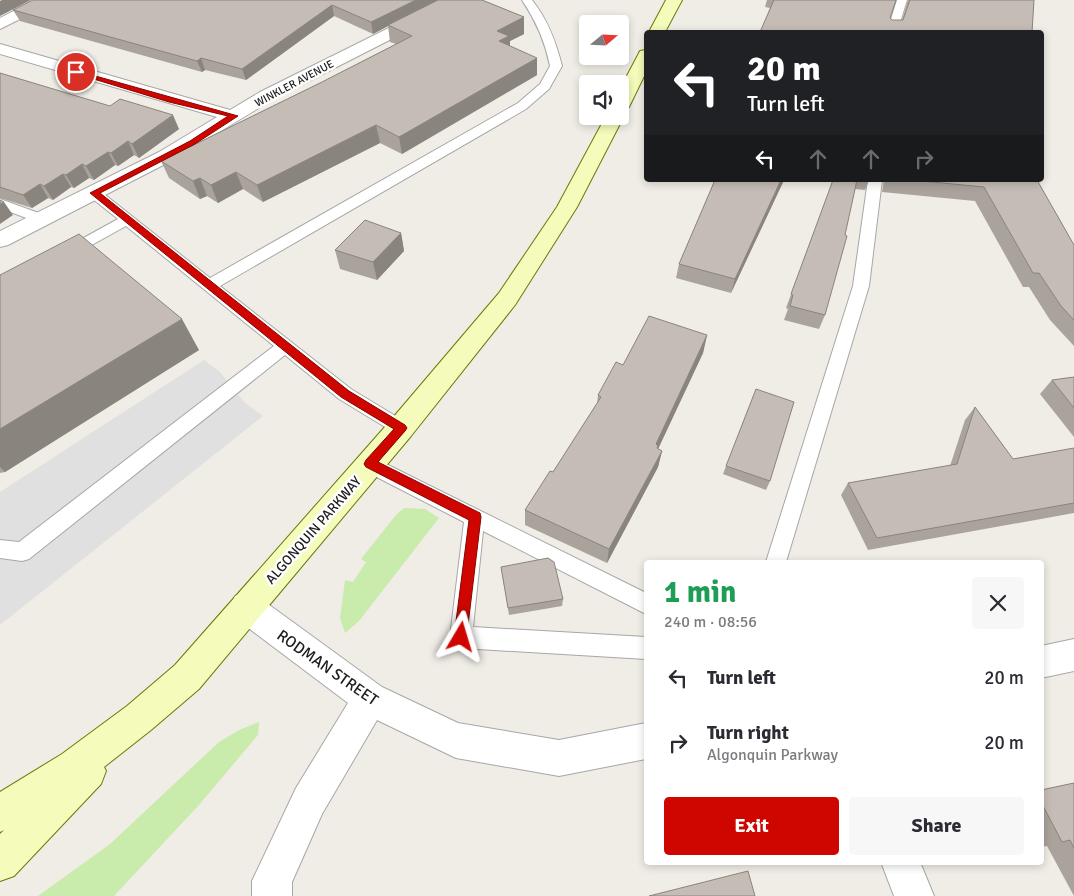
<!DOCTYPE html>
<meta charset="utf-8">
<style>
body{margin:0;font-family:Signika,sans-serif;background:#f7f7f7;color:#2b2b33;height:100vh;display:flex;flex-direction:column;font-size:19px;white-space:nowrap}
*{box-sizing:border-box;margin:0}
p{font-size:16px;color:#7c7c81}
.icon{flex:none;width:28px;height:28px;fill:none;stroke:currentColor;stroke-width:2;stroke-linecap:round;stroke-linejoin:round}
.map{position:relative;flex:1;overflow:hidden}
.details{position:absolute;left:644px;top:560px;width:400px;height:305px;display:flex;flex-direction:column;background:#fff;border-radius:5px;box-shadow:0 2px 8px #0003}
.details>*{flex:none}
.top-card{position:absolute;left:644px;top:30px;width:400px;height:152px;border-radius:5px;box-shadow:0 2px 8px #0003;background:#202124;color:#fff;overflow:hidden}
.needle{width:32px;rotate:71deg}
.fabs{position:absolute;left:579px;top:15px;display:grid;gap:10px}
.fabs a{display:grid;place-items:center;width:50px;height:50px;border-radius:5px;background:#fff;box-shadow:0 2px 8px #0003;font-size:25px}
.pin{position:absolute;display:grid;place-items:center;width:42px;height:42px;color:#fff;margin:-21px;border:2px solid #fff;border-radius:50%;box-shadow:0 1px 5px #0007}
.me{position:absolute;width:55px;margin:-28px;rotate:7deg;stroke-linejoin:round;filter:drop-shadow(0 0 4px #0008)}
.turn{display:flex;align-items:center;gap:18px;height:105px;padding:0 20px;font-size:22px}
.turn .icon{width:65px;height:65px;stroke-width:2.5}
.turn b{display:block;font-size:35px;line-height:42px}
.lanes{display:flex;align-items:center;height:48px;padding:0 20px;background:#0003;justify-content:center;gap:25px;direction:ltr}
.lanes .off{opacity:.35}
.round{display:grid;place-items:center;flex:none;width:52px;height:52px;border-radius:5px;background:#f7f7f7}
.head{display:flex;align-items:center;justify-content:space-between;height:85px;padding:0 20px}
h1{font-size:30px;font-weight:700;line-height:38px;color:#1e9e55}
.primary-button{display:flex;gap:10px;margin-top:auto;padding:10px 20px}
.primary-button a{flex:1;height:58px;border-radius:5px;background:#cf0600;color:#fff;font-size:20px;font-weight:700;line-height:58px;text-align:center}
.primary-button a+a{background:#f7f7f7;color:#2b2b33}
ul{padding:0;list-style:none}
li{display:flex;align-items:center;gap:15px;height:65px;padding:0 20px}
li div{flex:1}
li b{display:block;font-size:19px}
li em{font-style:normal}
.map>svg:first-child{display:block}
.grass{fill:#c9ebac}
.parking{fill:#e0e0e0}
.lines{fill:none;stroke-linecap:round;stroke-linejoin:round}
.lane-casing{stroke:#a7a7a7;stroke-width:2}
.street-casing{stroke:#a7a7a7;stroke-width:2}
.secondary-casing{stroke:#6a7a03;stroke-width:2}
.lane{fill:#fff;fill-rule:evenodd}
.street{fill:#fff;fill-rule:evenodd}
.secondary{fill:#f5fbba;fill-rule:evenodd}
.wall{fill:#a9a39c}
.shaded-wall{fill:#8a847f}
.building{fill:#c5bdb5;stroke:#8a847f}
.route{fill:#cf0600;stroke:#870400}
.labels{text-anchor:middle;stroke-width:5;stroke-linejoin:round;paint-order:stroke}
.far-street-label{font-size:11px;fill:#202020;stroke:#fff}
.street-label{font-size:14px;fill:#202020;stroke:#fff}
.near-street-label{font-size:16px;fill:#202020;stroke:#fff}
</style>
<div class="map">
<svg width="1074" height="896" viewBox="0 0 1074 896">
<rect width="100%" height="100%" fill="#f0ede6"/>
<!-- grass -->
<g class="grass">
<polygon points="404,508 425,509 439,518 359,621 345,633 340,618 345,580 353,582 366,562 361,559 396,515"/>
<polygon points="259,722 258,735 199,805 114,896 38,896 110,844 219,742 239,730"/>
</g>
<!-- parking -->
<polygon class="parking" points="204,360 220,372 245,403 263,416 0,625 0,492"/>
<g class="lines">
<!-- lane casing -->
<g class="lane-casing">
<g id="lane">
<path d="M 522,0 L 532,0 C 548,20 556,42 562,66 L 549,89 L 526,109 L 220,286 L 351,389 L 407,423 L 410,428 L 407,433 L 401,435 L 395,433 L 339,399 L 285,355 L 29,559 L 22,561 L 0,558 L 0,540 L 19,542 L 274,346 L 126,226 L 70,257 L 60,257 L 57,254 L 60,251 L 118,219 L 89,196 L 87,193 L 89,190 L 99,190 L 210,278 L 518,103 L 540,84 L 550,66 C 545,41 536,21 522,0 Z"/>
<polygon points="897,0 907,0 897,32 887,32"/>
<polygon points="868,180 882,180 869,286 786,562 766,562 853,286"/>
<polygon points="0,199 47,216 49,219 47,222 42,224 0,208"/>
<polygon points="370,456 646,593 646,614 483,531 473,627 646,637 646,659 461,648 453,645 450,637 464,522 363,470 360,464 363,458"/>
</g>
</g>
<!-- street casing -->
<g class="street-casing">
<g id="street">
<polygon points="35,0 55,0 52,3 0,29 0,18"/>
<polygon points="445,0 465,0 462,3 272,100 173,160 8,245 0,247 0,231 159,152 217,117 0,54 0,44 230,110 260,92"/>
<polygon points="246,592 257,596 382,687 458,723 559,740 646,723 646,759 559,776 456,758 377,720 322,814 292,882 292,896 252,896 252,881 296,788 348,703 235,618 230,607 235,596"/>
<polygon points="1074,639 1074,671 1041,678 1041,646"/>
<polygon points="881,862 920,862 934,896 894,896"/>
</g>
</g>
<!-- secondary casing -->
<g class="secondary-casing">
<g id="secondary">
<polygon points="666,0 682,0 665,32 649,32"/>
<polygon points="646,50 646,72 629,107 626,111 621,112 624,116 577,207 515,305 411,436 199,689 151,730 104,767 106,771 101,784 14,876 0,881 0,834 4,830 0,832 0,792 62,754 127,706 175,665 391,420 499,293 557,207 606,116 620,116 620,89 638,55 640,51"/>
</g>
</g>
<!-- lane -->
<use href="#lane" class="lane"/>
<!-- street -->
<use href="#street" class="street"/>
<!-- secondary -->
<use href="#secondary" class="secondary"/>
</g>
<!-- wall -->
<g class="wall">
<polygon points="482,0 524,17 524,34 510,41 510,46 537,75 402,154 380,143 263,202 243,189 218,203 207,196 200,199 169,178 161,161 322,82 396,44 390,42 388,26 373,34 334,16 246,80 205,70 202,72 20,21 13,10"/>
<polygon points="767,0 896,0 890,18 892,20 902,20 908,0 1034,0 1032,32 760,32 770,8 765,7"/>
<polygon points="0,73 179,129 139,158 134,155 118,166 115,165 94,180 89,178 74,188 71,187 53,200 48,198 32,208 0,198"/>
<polygon points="715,180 784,180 731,293 676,278 679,264"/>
<polygon points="833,180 869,180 865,190 855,189 825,315 819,329 784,320 788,309 786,308"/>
<polygon points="884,180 1037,180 1074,245 1074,346 1050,320 1029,287 1023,287 975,201 882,192"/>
<polygon points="401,233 404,251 377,280 340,269 335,250"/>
<polygon points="0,275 199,350 5,472 0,473"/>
<polygon points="707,335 703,353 658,449 662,451 658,467 607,563 525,525 525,510 553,472 597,404 598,395 623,365"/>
<polygon points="1074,377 1074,437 1040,394 1052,380"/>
<polygon points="756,389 770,481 766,490 723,474"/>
<polygon points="975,407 1013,459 1074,448 1074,513 868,550 841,495 848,483 950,466 965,420"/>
<polygon points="501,567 563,599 562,606 509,615"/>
<polygon points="1074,783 1074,896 1047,846 1041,847 1041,790"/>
</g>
<!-- shaded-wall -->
<g class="shaded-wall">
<polygon points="2,0 31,0 0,16 0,1"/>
<polygon points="416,0 441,0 388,25 388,26 373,34 371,22"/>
<polygon points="332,5 334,16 246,80 242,69"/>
<polygon points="524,17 524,34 510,41 510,52 500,58 497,31"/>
<polygon points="201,58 205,70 202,72 197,61"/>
<polygon points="537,58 537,75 402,154 399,137"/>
<polygon points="173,115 179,129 139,158 132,144"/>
<polygon points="376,125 380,143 263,202 257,185"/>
<polygon points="128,141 134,155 118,166 111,153"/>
<polygon points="108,152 115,165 94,180 86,166"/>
<polygon points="82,164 89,178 74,188 66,175"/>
<polygon points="236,172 243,189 218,203 211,185"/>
<polygon points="63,174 71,187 53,200 44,186"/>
<polygon points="200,178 207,196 200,199 193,181"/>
<polygon points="781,180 784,180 731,293 735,279"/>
<polygon points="40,184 48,198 32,208 23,195"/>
<polygon points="4,202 13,215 0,224 0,204"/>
<polygon points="401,233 404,251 377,280 373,262"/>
<polygon points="182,319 199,350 5,472 0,467 0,429"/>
<polygon points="707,335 703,353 658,449 655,462 656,444"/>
<polygon points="662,451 658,467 607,563 609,549"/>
</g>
<!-- building -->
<g class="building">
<polygon points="33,0 416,0 371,22 332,5 242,69 201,58 197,61 13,10"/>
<polygon points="438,0 482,0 524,17 497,31 509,36 499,41 537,58 399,137 376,125 257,185 236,172 211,185 200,178 193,181 161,161 322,82 412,36 388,25"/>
<polygon points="774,0 896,0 890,18 892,20 903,20 910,0 1034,0 1032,32 760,32"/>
<polygon points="0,73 110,106 120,99 173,115 132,144 128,141 111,153 108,152 86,166 82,164 66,175 63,174 44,186 40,184 23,195 0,187"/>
<polygon points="715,180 781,180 735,279 679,264"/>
<polygon points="833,180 857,180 845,235 847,236 825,315 790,306 793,295 791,294"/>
<polygon points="912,180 1037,180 1074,245 1074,320 1061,306 1039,273 1033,273 984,187"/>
<polygon points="0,200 4,202 0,204"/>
<polygon points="365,220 401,233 373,262 335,250"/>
<polygon points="79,234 182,319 0,429 0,275"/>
<polygon points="649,316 707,335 656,444 658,446 657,448 662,451 609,549 525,510 550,471 553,472 601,397 598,395 616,362 623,365"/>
<polygon points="1074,377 1074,408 1052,380"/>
<polygon points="756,389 794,402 770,481 726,466"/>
<polygon points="975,407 1013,459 1074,448 1074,503 877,538 848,483 957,464"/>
<polygon points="548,558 554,562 563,599 508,608 501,567"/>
<polygon points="1074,783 1074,848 1070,840 1062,842 1041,802 1041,790"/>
<polygon points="748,871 755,896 649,896"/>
</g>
<!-- route -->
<polygon class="route" points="74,70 238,116 195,144 100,193 349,391 405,425 407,428 405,431 378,462 480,513 481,517 466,642 461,644 456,642 454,637 469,520 366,467 364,464 366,460 394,429 341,397 90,193 190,141 228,116 169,102 74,73"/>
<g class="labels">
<!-- far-street labels -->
<g class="far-street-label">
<text transform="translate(294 83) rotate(-28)" y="4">WINKLER AVENUE</text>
</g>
<!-- street labels -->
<g class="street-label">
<text transform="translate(313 530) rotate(-49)" y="5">ALGONQUIN PARKWAY</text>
</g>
<!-- near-street labels -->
<g class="near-street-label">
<text transform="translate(328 667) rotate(35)" y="6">RODMAN STREET</text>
</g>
</g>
</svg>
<div class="fabs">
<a><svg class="needle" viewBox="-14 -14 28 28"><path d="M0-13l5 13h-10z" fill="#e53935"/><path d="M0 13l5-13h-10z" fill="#7c7c81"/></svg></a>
<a><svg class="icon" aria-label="sound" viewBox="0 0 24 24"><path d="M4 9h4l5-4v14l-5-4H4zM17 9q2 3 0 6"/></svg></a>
</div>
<div class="pin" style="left:76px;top:72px;background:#d93025"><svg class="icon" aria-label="arrive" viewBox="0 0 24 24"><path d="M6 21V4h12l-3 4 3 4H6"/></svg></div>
<svg class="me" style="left:461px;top:637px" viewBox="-20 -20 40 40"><path d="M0-17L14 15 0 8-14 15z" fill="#cf0600" stroke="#fff" stroke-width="4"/></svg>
<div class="top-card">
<div class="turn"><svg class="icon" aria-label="left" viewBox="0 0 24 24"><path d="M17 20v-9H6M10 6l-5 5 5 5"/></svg><div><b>20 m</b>Turn left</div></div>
<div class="lanes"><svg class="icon" aria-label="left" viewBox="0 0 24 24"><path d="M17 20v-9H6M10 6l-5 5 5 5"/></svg><svg class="icon off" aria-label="ahead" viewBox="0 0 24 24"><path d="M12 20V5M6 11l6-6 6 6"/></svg><svg class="icon off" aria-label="ahead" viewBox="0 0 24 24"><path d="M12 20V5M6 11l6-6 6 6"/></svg><svg class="icon off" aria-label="right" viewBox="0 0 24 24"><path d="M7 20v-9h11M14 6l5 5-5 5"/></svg></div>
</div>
<section class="details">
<div class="head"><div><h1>1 min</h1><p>240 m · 08:56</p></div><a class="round"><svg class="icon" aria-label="close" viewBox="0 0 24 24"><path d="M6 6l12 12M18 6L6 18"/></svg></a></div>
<ul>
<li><svg class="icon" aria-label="left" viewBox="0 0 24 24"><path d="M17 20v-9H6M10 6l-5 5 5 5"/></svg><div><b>Turn left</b></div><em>20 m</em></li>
<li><svg class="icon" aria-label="right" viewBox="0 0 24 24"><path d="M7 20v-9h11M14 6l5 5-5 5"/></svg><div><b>Turn right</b><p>Algonquin Parkway</p></div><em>20 m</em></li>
</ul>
<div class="primary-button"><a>Exit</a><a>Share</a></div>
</section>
</div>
